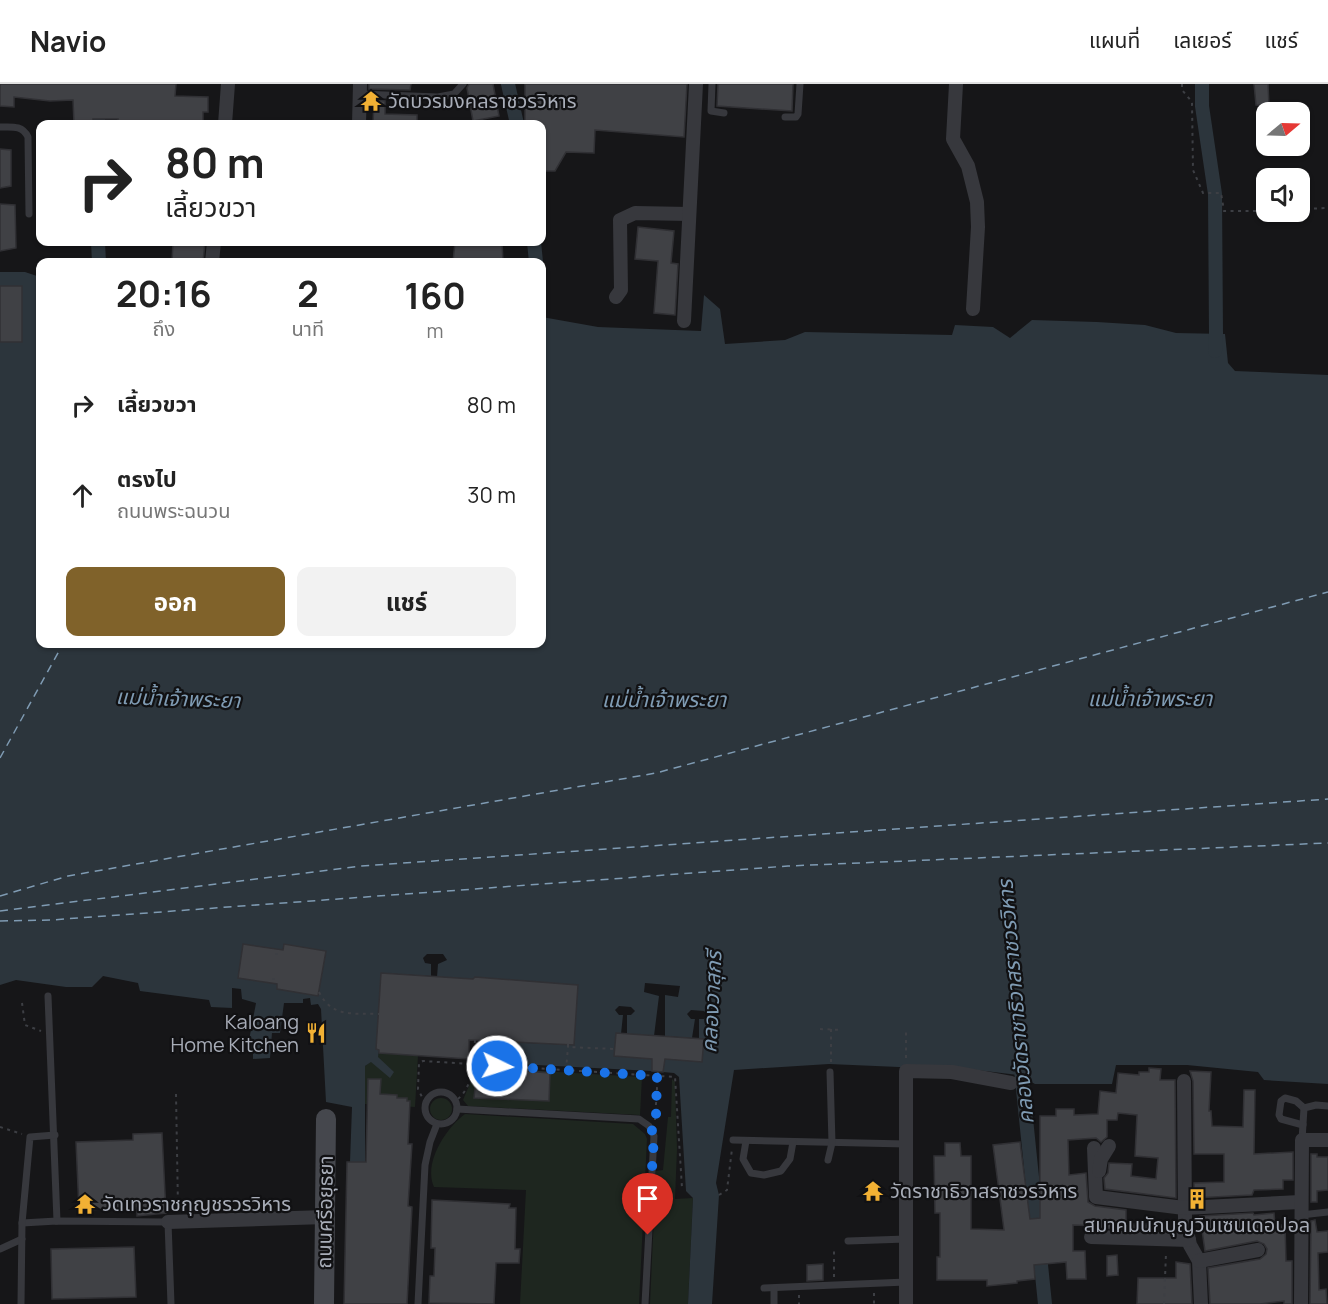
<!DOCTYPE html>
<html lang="th">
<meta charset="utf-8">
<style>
body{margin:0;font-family:Manrope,"Noto Sans Thai",sans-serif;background:#f2f2f2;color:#222;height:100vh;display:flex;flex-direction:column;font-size:22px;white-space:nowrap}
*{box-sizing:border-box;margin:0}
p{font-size:20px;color:#767676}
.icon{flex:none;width:33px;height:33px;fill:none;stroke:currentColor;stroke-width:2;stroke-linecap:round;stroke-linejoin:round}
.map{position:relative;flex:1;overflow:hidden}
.sheet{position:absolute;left:36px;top:174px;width:510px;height:390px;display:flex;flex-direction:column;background:#fff;border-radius:12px;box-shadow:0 2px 4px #0004}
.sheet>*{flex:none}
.guide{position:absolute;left:36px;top:36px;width:510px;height:126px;border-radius:12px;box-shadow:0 2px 4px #0004;background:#fff;color:#222;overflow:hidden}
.needle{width:39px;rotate:71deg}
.controls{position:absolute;left:1256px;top:18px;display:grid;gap:12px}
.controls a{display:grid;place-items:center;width:54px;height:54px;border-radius:12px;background:#fff;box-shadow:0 2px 4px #0004;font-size:30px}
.pin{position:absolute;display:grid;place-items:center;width:51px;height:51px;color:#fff;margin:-62px -26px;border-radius:50% 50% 50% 0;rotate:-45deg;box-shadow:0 0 6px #0007}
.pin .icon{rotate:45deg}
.me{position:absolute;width:66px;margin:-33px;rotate:94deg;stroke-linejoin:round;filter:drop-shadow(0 0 4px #0008)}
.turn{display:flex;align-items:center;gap:21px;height:126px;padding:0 30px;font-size:27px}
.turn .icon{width:78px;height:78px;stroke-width:2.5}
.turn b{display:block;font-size:42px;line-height:51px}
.eta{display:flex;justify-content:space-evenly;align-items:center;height:102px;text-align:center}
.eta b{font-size:36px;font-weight:700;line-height:42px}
.button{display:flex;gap:12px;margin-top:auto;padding:12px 30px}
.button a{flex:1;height:69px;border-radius:12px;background:#80622a;color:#fff;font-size:24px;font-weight:700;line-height:69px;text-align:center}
.button a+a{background:#f2f2f2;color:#222}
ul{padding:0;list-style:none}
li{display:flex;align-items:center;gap:18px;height:90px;padding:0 30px}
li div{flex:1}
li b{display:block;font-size:22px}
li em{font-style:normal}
header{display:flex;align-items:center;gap:36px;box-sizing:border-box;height:84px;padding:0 30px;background:#fff;border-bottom:2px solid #e0e0e0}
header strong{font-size:28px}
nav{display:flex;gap:33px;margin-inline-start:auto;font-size:21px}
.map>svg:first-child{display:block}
.green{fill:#1e261f}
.water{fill:#2c353c;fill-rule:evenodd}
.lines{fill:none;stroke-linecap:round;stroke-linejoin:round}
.canal{stroke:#2c353c;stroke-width:14}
.ferry{stroke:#7f9bb3;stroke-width:1.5;stroke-dasharray:8 6;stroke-linecap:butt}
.building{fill:#404145;stroke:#303034;stroke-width:1.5}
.path{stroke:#3d3f44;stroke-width:2;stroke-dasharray:3 4.5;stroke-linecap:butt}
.lane{stroke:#37383d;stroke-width:7}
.street{stroke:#37383d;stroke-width:14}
.secondary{stroke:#45474d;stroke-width:20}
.route{stroke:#1a73e8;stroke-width:10;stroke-dasharray:0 18}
.labels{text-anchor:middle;stroke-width:4.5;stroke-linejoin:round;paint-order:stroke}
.poi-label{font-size:20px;fill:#a8adb8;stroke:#111113;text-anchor:start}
.street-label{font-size:20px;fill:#a8adb8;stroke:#111113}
.water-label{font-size:21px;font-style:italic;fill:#7f9bb3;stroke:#111113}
</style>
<header>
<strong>Navio</strong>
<nav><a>แผนที่</a><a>เลเยอร์</a><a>แชร์</a></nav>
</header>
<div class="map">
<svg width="1328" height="1220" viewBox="0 0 1328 1220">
<rect width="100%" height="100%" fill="#161618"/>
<!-- green -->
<g class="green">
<polygon points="379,969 418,972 415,1023 365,1020 365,982 377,973"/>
<polygon points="477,983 642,993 640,1031 468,1022 463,1016"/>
<polygon points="672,995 675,998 677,1065 675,1115 693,1114 688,1220 650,1220 656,1087 663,1086 668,1033 671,1033"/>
<circle cx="441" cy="1025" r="11"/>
<path d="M 465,1030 L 633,1040 L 645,1050 L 647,1055 L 639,1220 L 520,1220 L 526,1106 L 434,1103 C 423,1079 446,1044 465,1030 Z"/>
</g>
<!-- water -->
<path class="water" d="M 0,188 L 25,188 L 40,193 L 40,560 L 542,560 L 542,233 L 598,243 L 701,247 L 704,211 L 720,225 L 725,260 L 785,256 L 805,248 L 952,251 L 955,241 L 993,243 L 1010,254 L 1032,236 L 1097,238 L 1145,241 L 1176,249 L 1225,250 L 1228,279 L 1235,287 L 1328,291 L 1328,1000 L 1264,996 L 1258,988 L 1187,981 L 1116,981 L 1112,1000 L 1035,1000 L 1018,991 L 944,982 L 922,984 L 829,980 L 734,986 L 716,1099 L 719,1111 L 712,1220 L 688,1220 L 693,1114 L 686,1107 L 679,993 L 674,989 L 663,988 L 665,975 L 702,978 L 704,955 L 699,954 L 699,935 L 704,935 L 707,931 L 704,927 L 691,926 L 687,930 L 691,935 L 695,935 L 692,954 L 665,952 L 665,911 L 678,913 L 680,902 L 645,899 L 644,908 L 659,912 L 654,952 L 627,950 L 627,931 L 631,931 L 635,927 L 631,923 L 619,922 L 615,926 L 619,931 L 623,931 L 621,950 L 616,950 L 614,972 L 652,975 L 652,987 L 477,978 L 478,957 L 574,961 L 577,901 L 475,893 L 473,895 L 437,893 L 438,880 L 447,876 L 443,870 L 427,870 L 423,874 L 425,879 L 431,880 L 431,892 L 382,889 L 379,966 L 378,973 L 394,988 L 390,994 L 371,978 L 365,982 L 365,1078 L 350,1078 L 352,1023 L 326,1018 L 321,925 L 318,920 L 311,921 L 310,914 L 303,915 L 303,919 L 284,919 L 280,949 L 272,949 L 270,974 L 253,975 L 253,969 L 247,967 L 256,919 L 242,915 L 241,905 L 232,904 L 232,924 L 211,923 L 209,916 L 140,907 L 138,899 L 103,892 L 92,903 L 66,903 L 16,896 L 0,901 L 0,258 L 21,258 L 22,202 L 0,202 ZM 243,860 L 276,865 L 271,898 L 238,893 ZM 284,860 L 326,868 L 318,912 L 277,905 Z"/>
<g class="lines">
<!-- canal -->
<g class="canal">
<polyline points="93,0 98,26 98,40"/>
<polyline points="508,0 517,40"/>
<polyline points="1202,0 1202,22 1215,110 1216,249 1215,267"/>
<polyline points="98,158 99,178"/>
<polyline points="534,158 536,178"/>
<polyline points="1020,976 1045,1220"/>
</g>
<!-- ferry -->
<g class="ferry">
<polyline points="0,674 63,560"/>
<polyline points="0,812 68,792 656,689 1328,508"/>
<polyline points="0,827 361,782 1328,715"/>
<polyline points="0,837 51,836 788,782 1328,759"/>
</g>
</g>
<!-- building -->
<g class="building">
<polygon points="0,0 176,0 175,12 208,13 208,28 203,28 203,40 117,40 118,35 93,35 93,40 74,40 73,16 50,17 14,13 14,23 0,22"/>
<polygon points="369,0 411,0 410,6 369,5"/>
<polygon points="469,0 493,0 499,32 473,37 467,4"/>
<polygon points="525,0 687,0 684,53 595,46 594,69 566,68 555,87 542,87 542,40 525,40"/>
<polygon points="718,0 793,0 792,27 717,22"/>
<polygon points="1254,0 1268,0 1269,22 1256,21"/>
<polygon points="374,16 385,17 385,30 417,31 417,40 373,40"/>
<polygon points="0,65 11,66 11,102 0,104"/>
<polygon points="0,120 15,121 16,164 0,167"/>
<polygon points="638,143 674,147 671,179 678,180 675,231 654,229 658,177 635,175"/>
<polygon points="173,158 205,158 203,178 172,178"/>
<polygon points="455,158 502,158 503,178 453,178"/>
<rect x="0" y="202" width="22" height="56"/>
<polygon points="243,860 283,866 284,860 326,867 318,912 277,905 277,900 238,894"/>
<polygon points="381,889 473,895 475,893 578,901 574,961 469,956 469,975 379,969 379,966 376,965"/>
<polygon points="616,949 704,955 702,978 665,975 663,988 652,987 652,975 614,972"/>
<polygon points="477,983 550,989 549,1017 474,1014"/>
<polygon points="1149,984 1161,985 1160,996 1175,996 1176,1114 1105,1105 1104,1094 1108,1089 1109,1079 1132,1080 1131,1092 1156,1095 1158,1074 1135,1072 1137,1031 1118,1029 1117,1036 1107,1036 1107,1053 1101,1058 1096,1054 1068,1056 1069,1091 1086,1089 1088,1118 1095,1122 1126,1126 1126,1140 1149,1140 1148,1146 1099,1144 1098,1142 1073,1141 1073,1167 1085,1167 1086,1195 1067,1195 1066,1178 1034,1181 1035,1195 1017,1197 1017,1199 987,1202 987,1196 937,1196 937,1173 940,1173 940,1129 935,1129 934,1072 945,1072 945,1059 960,1059 961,1072 971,1072 971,1145 1004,1146 993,1061 1020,1058 1030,1135 1040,1134 1040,1032 1056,1032 1056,1025 1074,1025 1074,1031 1098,1030 1100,1007 1116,1009 1118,989 1139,991 1139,988 1149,988"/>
<polygon points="1190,987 1211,988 1209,1027 1211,1027 1212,1042 1243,1043 1244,1006 1255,1006 1254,1070 1293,1068 1293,1096 1283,1096 1283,1105 1254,1106 1252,1111 1194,1114 1194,1099 1224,1098 1224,1070 1194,1070 1193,997"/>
<polygon points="368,995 381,995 380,1010 397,1011 397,1014 407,1014 407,1017 410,1017 408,1060 412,1060 408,1122 412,1123 407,1220 344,1220 347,1078 366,1078"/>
<polygon points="162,1049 166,1129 137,1132 137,1124 79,1126 76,1058 133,1056 133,1050"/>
<polygon points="1311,1070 1317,1070 1317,1073 1328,1073 1328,1106 1317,1107 1317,1118 1311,1118"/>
<polygon points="432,1116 510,1120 509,1124 516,1124 515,1165 520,1165 519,1179 496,1179 494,1220 429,1219 430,1192 434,1192 435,1164 431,1164"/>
<polygon points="1253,1129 1254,1131 1274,1129 1275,1141 1285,1141 1286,1177 1292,1177 1292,1220 1284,1220 1284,1217 1260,1220 1210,1220 1208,1184 1260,1175 1266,1170 1267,1165 1264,1160 1257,1157 1205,1167 1200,1132"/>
<polygon points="1315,1136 1317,1148 1328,1147 1328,1168 1318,1169 1319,1206 1326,1205 1327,1220 1310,1220 1311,1137"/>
<polygon points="134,1163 136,1213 52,1215 51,1165"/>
<polygon points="1117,1171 1118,1191 1107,1192 1107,1172"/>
<polygon points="1176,1178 1190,1180 1192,1220 1137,1220 1138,1194 1176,1194"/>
<polygon points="823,1180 823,1196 807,1197 807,1181"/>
</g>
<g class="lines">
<!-- path -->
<g class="path">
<polyline points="1182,0 1182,6 1192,18 1193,86 1203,109 1221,109 1224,127 1266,127"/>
<polyline points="1299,125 1328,124"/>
<polyline points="275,870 282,870"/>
<polyline points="272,895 278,895"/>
<path d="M 319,908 C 332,934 353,929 379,930"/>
<polyline points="22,919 25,941 41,947"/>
<polyline points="820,945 842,946"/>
<polyline points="568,960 568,963 615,965"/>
<polyline points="906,974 906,944"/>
<polyline points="831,978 831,945"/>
<polyline points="566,986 568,963"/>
<polyline points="1023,1002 1027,1004 1032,1017"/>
<polyline points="176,1010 178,1123"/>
<path d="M 458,1015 C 474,1001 474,976 475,956"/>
<polyline points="425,1019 418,1005 419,979 423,977 675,993 682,1104"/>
<polyline points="655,1036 658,988"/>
<polyline points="0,1043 22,1050"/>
<polyline points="719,1111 727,1106 732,1065"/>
<polyline points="834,1193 834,1166"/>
<polyline points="874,1209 874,1220"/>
<polyline points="799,1211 799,1220"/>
<polyline points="1164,1220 1166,1169"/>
</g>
<!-- lane -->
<g class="lane">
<polyline points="712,0 711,27 724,29"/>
<polyline points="359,10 438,13 454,10 463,0"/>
<polyline points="785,33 796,33 798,30 800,0"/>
<path d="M 0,43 C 12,43 22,41 28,53 L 29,130"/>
<polyline points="48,912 57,1137"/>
<circle cx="441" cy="1024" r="16"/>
<polyline points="457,1025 639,1035 649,1042 654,1052 645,1220"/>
<polyline points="1303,1041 1281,1035 1279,1031 1281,1017 1285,1014 1296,1017 1304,1024"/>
<polyline points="733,1056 906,1060"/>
<polyline points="1302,1056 1304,1024 1316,1021 1328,1022"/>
<polyline points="746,1057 743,1075 751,1089 764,1091 781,1087 790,1075 793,1058"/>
<polyline points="828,1076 832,1059 830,988"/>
<polyline points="1301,1131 1328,1128"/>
<polyline points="22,1139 57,1137 168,1138 171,1220"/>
<polyline points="848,1157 906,1155"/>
<polyline points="0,1165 22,1155"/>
<polyline points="764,1204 906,1198"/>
<polyline points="774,1204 774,1220"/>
<polyline points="21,1220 22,1139 30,1053 55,1051"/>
<polyline points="418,1220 425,1081 430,1058 437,1040"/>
</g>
<!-- street -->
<g class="street">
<polyline points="956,0 953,55 968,82 977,118 978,143 973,225"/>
<polyline points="225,40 228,0"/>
<polyline points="359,40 360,0"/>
<polyline points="212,178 214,158"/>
<polyline points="616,213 621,206 620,136 635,129 689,130"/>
<polyline points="684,237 696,0"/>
<polyline points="1184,997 1185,1137 1190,1161 1199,1177 1201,1220"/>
<polyline points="1094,1064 1096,1113 1184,1124 1300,1118"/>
<polyline points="1099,1087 1101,1075 1109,1062"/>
<polyline points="168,1138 326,1133"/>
<polyline points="1091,1153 1189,1156"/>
<polyline points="1199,1177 1258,1166"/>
<polyline points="906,1220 906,987 952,988 1011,999"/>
<polyline points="1301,1220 1302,1056 1328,1056"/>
</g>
<!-- secondary -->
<polyline class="secondary" points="324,1220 326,1035"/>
</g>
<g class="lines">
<!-- route -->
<polyline class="route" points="497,982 657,992 656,1032 651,1044 654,1052 648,1151"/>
</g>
<!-- icons -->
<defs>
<g id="temple-bare" transform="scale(1.62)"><path d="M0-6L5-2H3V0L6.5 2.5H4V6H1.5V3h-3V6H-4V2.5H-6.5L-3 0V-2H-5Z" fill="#f2b134" stroke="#111113" stroke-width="2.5" paint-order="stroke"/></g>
<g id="restaurant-bare" transform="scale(1.62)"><path d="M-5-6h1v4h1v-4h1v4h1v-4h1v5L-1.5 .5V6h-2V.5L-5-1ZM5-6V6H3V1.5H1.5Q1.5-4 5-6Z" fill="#f2b134" stroke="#111113" stroke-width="2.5" paint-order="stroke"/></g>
<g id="building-bare" transform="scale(1.62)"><path d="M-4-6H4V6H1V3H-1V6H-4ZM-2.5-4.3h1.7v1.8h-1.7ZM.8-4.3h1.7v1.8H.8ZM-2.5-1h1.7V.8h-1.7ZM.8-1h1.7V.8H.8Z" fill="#f2b134" stroke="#111113" stroke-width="2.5" paint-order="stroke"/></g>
</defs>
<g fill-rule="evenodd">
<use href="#temple-bare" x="371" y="17"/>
<use href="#restaurant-bare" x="316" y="949"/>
<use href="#temple-bare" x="873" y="1107"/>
<use href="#building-bare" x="1197" y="1115"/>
<use href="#temple-bare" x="85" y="1120"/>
</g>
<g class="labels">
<!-- poi labels -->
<g class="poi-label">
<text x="388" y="24">วัดบวรมงคลราชวรวิหาร</text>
<text x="299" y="945" text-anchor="end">Kaloang<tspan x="299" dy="23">Home Kitchen</tspan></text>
<text x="890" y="1114">วัดราชาธิวาสราชวรวิหาร</text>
<text x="102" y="1127">วัดเทวราชกุญชรวรวิหาร</text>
<text x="1197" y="1148" text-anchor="middle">สมาคมนักบุญวินเซนเดอปอล</text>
</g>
<!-- street labels -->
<g class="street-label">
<text transform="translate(325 1128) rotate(-89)" y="7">ถนนศรีอยุธยา</text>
</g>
<!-- water labels -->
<g class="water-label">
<text transform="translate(178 615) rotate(2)" y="7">แม่น้ำเจ้าพระยา</text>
<text x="1150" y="622">แม่น้ำเจ้าพระยา</text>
<text x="664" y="623">แม่น้ำเจ้าพระยา</text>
<text transform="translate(712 918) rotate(-87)" y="7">คลองวาสุกรี</text>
<text transform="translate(1016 918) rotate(-95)" y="7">คลองวัดราชาธิวาสราชวรวิหาร</text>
</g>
</g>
</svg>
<div class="controls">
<a><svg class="needle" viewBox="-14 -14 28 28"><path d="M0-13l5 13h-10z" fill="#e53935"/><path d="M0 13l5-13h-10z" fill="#767676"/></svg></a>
<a><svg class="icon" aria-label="sound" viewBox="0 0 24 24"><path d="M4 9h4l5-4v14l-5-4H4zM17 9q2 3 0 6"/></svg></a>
</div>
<div class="pin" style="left:648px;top:1151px;background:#d93025"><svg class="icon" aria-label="arrive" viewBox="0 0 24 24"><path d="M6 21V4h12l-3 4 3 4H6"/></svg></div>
<svg class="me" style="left:497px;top:982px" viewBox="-20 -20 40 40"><circle r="17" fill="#1a73e8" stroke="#fff" stroke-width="3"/><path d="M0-11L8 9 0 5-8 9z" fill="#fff"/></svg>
<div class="guide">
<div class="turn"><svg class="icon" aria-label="right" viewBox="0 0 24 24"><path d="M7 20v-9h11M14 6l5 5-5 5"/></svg><div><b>80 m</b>เลี้ยวขวา</div></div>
</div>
<section class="sheet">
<div class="eta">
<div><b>20:16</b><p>ถึง</p></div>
<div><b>2</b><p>นาที</p></div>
<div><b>160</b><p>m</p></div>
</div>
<ul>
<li><svg class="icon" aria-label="right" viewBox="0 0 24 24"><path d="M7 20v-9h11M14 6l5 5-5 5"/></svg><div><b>เลี้ยวขวา</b></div><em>80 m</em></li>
<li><svg class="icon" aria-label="ahead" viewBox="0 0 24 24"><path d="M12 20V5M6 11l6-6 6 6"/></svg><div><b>ตรงไป</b><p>ถนนพระฉนวน</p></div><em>30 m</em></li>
</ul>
<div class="button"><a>ออก</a><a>แชร์</a></div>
</section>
</div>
